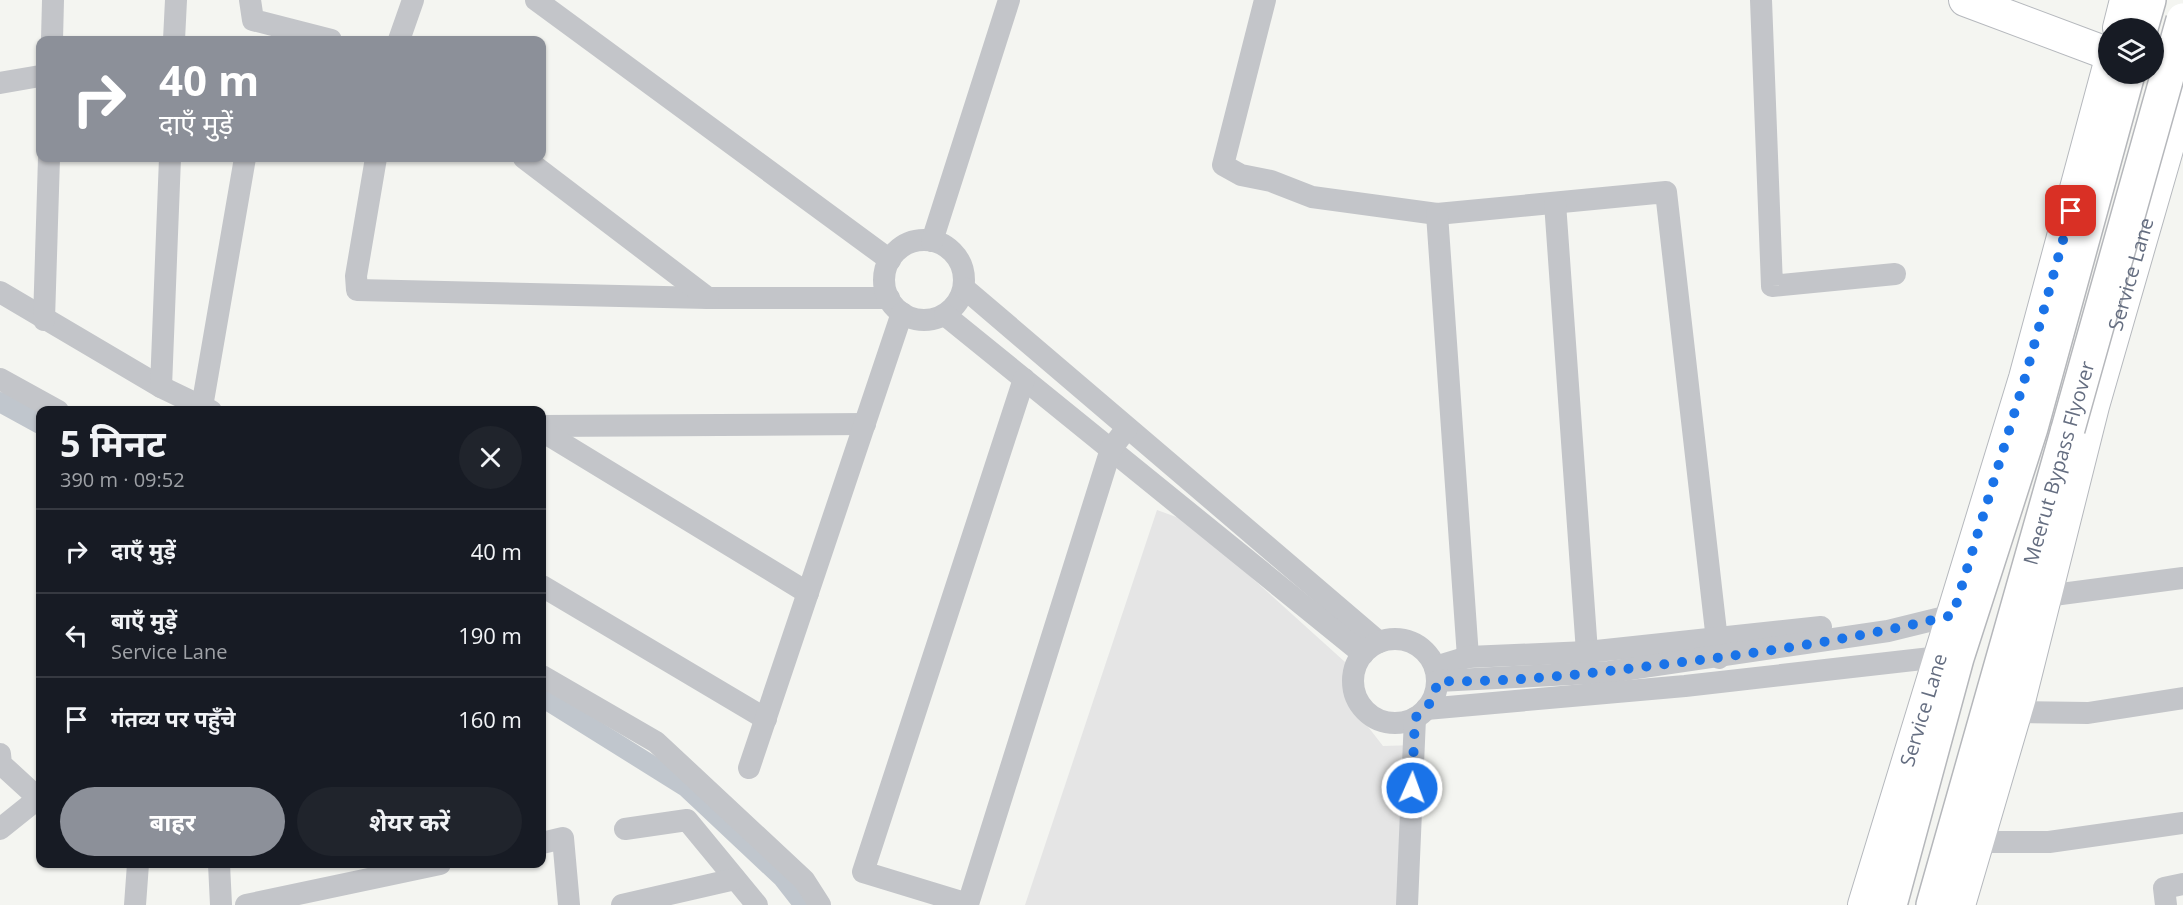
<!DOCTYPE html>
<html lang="hi">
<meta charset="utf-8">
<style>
body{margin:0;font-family:"Open Sans","Noto Sans Devanagari",sans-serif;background:#20242c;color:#f1f3f6;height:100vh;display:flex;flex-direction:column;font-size:22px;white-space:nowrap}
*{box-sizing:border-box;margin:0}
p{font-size:20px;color:#9ea1a6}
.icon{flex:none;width:33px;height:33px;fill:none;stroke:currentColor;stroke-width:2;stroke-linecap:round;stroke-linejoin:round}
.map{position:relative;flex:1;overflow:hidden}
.drawer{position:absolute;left:36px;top:406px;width:510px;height:462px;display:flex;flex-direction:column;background:#171b24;border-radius:12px;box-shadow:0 2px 4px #0004}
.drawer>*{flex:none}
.hud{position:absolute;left:36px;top:36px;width:510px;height:126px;border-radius:12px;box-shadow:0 2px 4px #0004;background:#8c9099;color:#fff;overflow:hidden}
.fabs{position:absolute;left:2098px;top:18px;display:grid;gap:12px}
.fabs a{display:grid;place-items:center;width:66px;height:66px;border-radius:50%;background:#171b24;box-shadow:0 2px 4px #0004;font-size:30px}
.pin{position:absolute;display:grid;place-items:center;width:51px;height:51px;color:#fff;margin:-26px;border-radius:12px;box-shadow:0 3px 9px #0006}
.me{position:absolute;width:66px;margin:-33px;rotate:2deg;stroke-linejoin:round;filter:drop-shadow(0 0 4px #0008)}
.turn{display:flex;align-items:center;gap:21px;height:126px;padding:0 24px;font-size:27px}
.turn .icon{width:78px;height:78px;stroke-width:2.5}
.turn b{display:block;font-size:42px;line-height:51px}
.round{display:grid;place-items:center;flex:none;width:63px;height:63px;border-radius:32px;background:#20242c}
.summary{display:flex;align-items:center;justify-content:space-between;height:102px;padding:0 24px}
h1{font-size:36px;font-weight:700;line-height:45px}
.button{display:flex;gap:12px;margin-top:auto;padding:12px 24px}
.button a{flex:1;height:69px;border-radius:36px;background:#8c9099;color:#fff;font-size:24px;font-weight:700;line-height:69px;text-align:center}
.button a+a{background:#20242c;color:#f1f3f6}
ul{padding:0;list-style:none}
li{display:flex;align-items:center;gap:18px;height:84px;padding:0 24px;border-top:2px solid #363941}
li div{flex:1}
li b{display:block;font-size:22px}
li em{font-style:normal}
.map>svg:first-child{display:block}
.built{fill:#e5e5e5}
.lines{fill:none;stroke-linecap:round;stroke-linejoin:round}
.canal{stroke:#c0c6cd;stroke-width:20}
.secondary-casing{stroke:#b5b8bd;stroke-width:34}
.highway-casing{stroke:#b5b7bb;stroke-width:36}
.street{stroke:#c3c5c9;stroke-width:22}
.secondary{stroke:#fff;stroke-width:32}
.highway{stroke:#fff;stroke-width:33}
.highway-bridge-casing{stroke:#b5b7bb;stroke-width:36;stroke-linecap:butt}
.highway-bridge{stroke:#fff;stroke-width:33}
.route{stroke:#1a73e8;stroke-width:10;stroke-dasharray:0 18}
.labels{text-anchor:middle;stroke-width:6;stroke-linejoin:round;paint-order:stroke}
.street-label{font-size:20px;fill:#656e81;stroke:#fff}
</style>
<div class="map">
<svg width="2183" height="905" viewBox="0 0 2183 905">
<rect width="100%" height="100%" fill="#f4f5f1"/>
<!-- built -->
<polygon class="built" points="1157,510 1190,522 1355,671 1354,683 1362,719 1383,746 1416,745 1412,905 1025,905"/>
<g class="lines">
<!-- canal -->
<g class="canal">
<polyline points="0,402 40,424"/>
<polyline points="542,697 686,787 783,878 804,905"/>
</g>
<!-- secondary casing -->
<g class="secondary-casing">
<g id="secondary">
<polyline points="1965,0 2109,54"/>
<polyline points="2119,28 2126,0"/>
<path id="s1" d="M 1864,905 L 2025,378 L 2109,66"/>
<path id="s2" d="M 1959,905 L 2020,697 L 2093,406 L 2183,94"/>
</g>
</g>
<!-- highway casing -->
<g class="highway-casing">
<g id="highway">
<polyline points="2141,28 2149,0"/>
<polyline points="1890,905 1957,658 2031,428 2128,74"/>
<polyline points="1933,905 2068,429"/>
</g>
</g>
<!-- street -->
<g class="street">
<polyline points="250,0 253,20 331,40"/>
<polyline points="536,0 890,260"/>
<polyline points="1265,0 1223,165 1241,175 1271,181 1312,197 1437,214 1666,192 1719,658"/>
<polyline points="1761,0 1772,286 1895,274"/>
<polyline points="52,40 53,0"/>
<polyline points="174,40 176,0"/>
<polyline points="399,40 413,0"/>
<polyline points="0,83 40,76"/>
<polyline points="376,158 356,276 357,290 708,298 889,298"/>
<polyline points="524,158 708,298"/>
<polyline points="1555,203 1587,652"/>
<polyline points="1437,214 1468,657"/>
<circle cx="924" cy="280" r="40"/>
<polyline points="932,241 1009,0"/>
<polyline points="964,288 1379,642"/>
<polyline points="0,292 161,387 211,411"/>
<polyline points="945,315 1363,654"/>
<polyline points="44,320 49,158"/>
<polyline points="0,379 58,411"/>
<polyline points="1024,379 863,872 968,904 1111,449 1127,428"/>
<polyline points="161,387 170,158"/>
<polyline points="202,407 245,158"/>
<polyline points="542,426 865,424"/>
<polyline points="542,431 808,593"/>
<polyline points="542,586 766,719"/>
<polyline points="2046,596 2183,578"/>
<circle cx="1395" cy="681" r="42"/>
<polyline points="1435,667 1468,657 1587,652 1821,627"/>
<polyline points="542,676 656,742 804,880 820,905"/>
<polyline points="1438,681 1609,672 1888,631 1953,615 1964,618"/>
<polyline points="1426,709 1685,686 1940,657 1953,658"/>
<polyline points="2015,712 2088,713 2183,698"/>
<polyline points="0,754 1,764 37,797"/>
<polyline points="749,768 902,313"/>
<polyline points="0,829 40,797"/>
<polyline points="625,829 687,820 757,905"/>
<polyline points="1977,842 2049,842 2183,823"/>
<polyline points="542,843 563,838 569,905"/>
<polyline points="219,864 221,905"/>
<polyline points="135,905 138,864"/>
<polyline points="246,905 440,864"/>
<polyline points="622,905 735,879"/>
<polyline points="1407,905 1415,718"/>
<polyline points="2166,905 2164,888 2183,884"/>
</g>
<!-- secondary -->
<use href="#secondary" class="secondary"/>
<!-- highway -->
<use href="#highway" class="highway"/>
<!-- highway-bridge casing -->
<g class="highway-bridge-casing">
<polyline id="highway-bridge" points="2068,429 2183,20"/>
</g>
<!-- highway-bridge -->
<use href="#highway-bridge" class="highway-bridge"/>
</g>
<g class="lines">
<!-- route -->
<path class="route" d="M 1412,788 L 1415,718 L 1432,701 L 1438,681 C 1519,683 1602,672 1683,662 C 1774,651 1864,637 1953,615 L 2025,378 L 2071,211"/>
</g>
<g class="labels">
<!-- street labels -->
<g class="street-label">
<text dy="7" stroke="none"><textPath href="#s2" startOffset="654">Service Lane</textPath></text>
<text transform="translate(2059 463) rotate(-74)" y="7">Meerut Bypass Flyover</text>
<text dy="7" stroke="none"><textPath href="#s1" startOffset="204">Service Lane</textPath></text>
</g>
</g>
</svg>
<div class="fabs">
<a><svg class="icon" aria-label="layers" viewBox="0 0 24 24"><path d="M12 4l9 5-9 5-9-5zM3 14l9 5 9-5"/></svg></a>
</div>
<div class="pin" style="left:2071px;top:211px;background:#d93025"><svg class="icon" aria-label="arrive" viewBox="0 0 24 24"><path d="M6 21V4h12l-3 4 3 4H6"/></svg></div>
<svg class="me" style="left:1412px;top:788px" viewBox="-20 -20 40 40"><circle r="17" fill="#1a73e8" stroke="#fff" stroke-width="3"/><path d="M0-11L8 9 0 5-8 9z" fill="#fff"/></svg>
<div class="hud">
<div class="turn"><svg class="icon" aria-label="right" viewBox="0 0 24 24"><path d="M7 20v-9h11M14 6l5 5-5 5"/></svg><div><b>40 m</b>दाएँ मुड़ें</div></div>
</div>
<section class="drawer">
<div class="summary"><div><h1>5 मिनट</h1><p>390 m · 09:52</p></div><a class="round"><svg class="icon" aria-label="close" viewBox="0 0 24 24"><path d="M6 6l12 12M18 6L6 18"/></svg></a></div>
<ul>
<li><svg class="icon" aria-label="right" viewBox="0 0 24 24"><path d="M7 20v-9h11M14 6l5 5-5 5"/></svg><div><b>दाएँ मुड़ें</b></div><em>40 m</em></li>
<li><svg class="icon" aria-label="left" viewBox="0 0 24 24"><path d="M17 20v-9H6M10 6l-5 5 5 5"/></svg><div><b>बाएँ मुड़ें</b><p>Service Lane</p></div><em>190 m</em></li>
<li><svg class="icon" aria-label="arrive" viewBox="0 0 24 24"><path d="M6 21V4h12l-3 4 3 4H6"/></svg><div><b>गंतव्य पर पहुँचे</b></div><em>160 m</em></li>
</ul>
<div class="button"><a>बाहर</a><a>शेयर करें</a></div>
</section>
</div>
